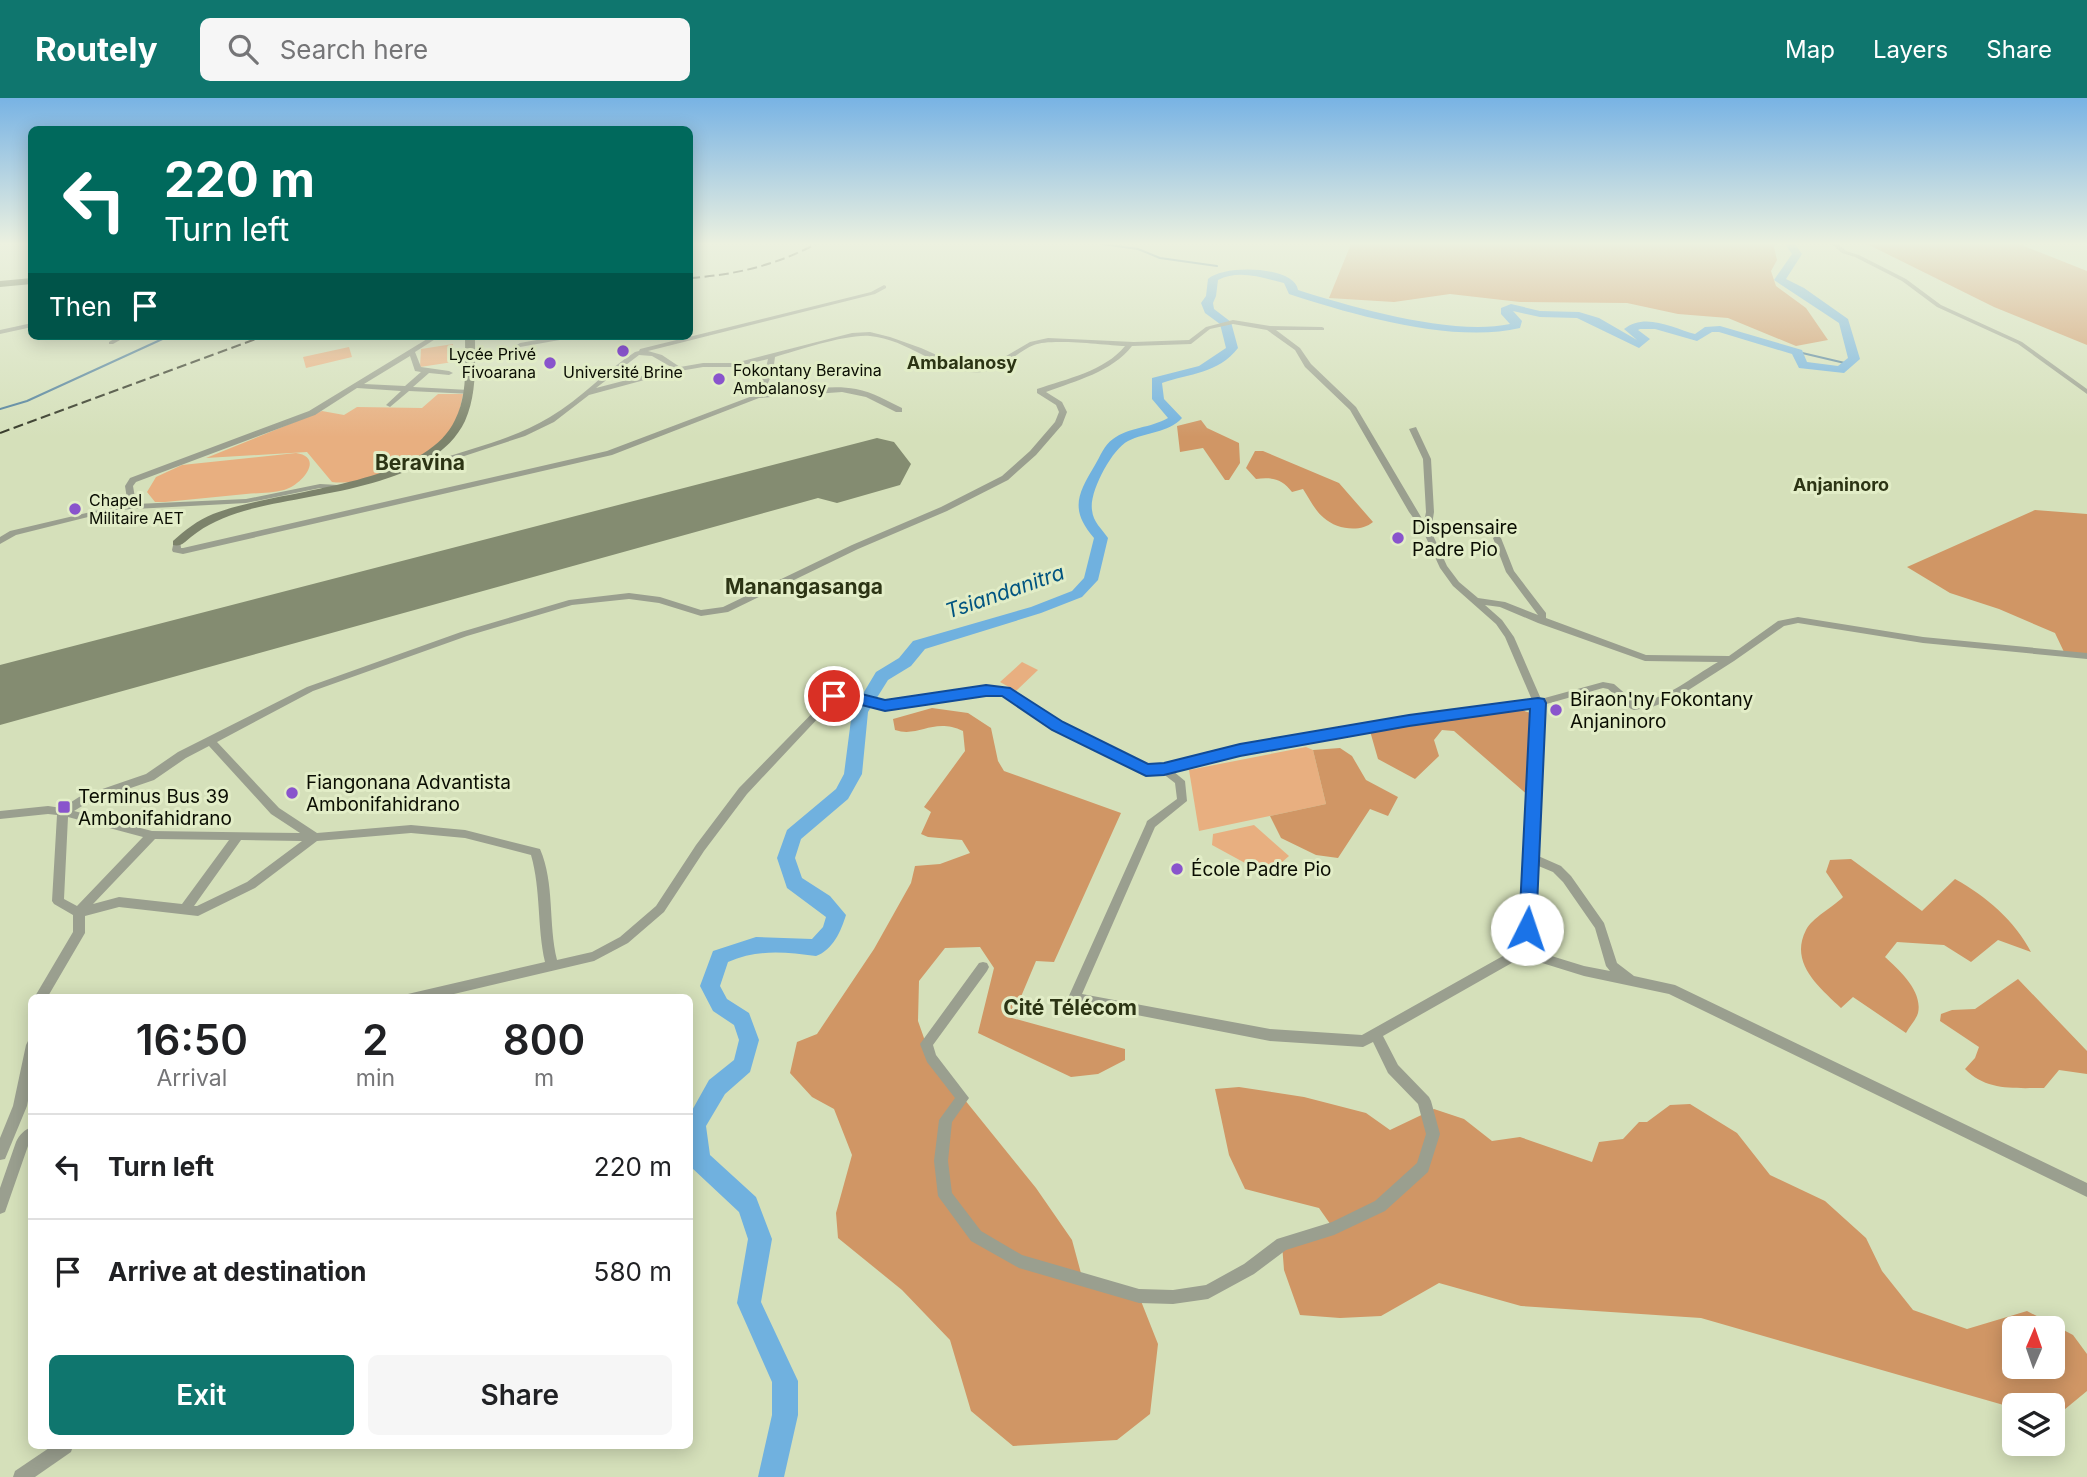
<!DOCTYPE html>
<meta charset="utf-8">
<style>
body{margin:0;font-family:Inter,sans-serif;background:#f6f6f6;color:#202124;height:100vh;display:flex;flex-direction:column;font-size:26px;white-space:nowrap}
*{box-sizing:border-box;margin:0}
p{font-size:23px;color:#757577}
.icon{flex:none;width:38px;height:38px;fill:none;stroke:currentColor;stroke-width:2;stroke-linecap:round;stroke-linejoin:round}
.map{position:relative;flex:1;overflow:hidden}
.panel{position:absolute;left:28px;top:896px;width:665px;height:455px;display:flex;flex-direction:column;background:#fff;border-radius:10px;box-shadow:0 4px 18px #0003}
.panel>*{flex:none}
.hud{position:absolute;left:28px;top:28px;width:665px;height:214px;border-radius:10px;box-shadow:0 4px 18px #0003;background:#00695c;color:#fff;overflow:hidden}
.needle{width:46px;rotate:2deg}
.fabs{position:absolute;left:2002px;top:1218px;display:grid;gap:14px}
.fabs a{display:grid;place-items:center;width:63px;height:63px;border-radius:10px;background:#fff;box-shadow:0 4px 18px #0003;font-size:35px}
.pin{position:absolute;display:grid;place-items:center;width:60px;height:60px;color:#fff;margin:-30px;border:4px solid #fff;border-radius:50%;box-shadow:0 2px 7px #0007}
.me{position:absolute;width:77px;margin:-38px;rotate:4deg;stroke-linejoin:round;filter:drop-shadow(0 0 5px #0008)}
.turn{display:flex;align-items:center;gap:24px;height:147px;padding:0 21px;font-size:32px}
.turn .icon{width:91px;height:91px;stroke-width:2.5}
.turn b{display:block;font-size:49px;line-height:60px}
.then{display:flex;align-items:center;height:66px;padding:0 21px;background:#0003;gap:14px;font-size:26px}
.eta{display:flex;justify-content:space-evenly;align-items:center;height:119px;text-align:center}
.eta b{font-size:42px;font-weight:600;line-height:49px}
.primary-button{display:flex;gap:14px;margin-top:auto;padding:14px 21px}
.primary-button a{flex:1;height:80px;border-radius:10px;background:#0f766e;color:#fff;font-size:28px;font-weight:600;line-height:80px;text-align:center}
.primary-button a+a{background:#f6f6f6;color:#202124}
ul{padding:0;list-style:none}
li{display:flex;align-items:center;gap:21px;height:105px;padding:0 21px;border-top:2px solid #e0e0e0}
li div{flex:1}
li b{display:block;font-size:26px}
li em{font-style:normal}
header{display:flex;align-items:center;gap:42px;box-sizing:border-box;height:98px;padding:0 35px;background:#0f766e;color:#fff}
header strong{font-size:33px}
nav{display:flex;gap:38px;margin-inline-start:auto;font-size:24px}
.search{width:490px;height:63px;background:#f6f6f6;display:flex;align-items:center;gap:18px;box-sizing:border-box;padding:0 24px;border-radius:10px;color:#757577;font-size:26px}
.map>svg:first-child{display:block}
.green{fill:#e8af80}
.forest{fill:#d09665;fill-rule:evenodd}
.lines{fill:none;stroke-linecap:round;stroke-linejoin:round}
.stream{stroke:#51809d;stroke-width:2}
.river{fill:#70b1df;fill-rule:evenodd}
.runway{fill:#848c71;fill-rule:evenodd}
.street{fill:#9a9f8f;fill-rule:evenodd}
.secondary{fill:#7c836b;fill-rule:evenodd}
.primary{fill:#666e52;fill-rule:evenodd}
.rail{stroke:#343828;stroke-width:2;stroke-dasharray:10 4.5;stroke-linecap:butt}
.route{fill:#1a73e8;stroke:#114b97;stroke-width:2}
.poi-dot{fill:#8954cc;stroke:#e2edc7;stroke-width:2.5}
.labels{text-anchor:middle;stroke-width:6;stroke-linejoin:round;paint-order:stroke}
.far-poi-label{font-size:16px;fill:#0a0d02;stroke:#e2edc7;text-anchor:start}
.far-neighbourhood-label{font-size:18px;font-weight:bold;fill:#2c3414;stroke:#e2edc7}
.poi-label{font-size:19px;fill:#0a0d02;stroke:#e2edc7;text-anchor:start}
.far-district-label{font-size:21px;font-weight:bold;fill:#2c3414;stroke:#e2edc7}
.neighbourhood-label{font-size:21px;font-weight:bold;fill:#2c3414;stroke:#e2edc7}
.water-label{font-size:21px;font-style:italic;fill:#005480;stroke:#e2edc7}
</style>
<header>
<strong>Routely</strong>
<div class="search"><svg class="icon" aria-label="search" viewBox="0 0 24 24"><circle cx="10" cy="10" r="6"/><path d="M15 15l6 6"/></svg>Search here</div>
<nav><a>Map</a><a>Layers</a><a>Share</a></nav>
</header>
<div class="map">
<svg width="2087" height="1379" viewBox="0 0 2087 1379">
<rect width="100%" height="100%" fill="#d5e0ba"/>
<!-- green -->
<g class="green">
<polygon points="453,246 453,264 420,269 421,251"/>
<polygon points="349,249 352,259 306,270 303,259"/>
<path d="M 438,296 L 463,296 C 461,305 460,315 456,323 C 438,358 370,389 332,384 L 307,354 L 206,360 L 322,313 L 344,317 L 357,309 L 422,310 Z"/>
<path d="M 296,355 C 325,359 302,387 284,392 C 272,395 259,395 246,396 C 219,399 192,401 165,404 L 155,404 L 147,394 L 156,379 L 182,367 Z"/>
<polygon points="1022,564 1038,572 1016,593 1000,584"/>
<polygon points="1306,649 1313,652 1326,706 1199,733 1189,672"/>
<polygon points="1254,727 1289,758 1267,777 1212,747 1213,736"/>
</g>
<!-- forest -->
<g class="forest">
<polygon points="1351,146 1776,146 1774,149 1777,162 1771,173 1776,188 1806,210 1828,242 1796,248 1728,220 1678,216 1627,205 1520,204 1450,196 1394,204 1329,200"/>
<polygon points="1867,146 2019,146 2087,173 2087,247 1994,209"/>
<polygon points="1201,322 1207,330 1239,345 1240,365 1229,382 1225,382 1203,350 1180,354 1177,328"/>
<path d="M 1255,353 L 1263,353 L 1339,385 L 1373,424 C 1360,435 1336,431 1324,420 C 1315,413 1309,400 1303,391 L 1292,394 C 1282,381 1272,379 1256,381 L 1246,370 Z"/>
<polygon points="2035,412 2087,416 2087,558 2064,554 2055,535 1999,511 1950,495 1907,469"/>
<path d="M 932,610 L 968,615 L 991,630 L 998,663 L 1004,673 L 1121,715 L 1054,864 L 1036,863 L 1012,920 L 1125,951 L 1125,962 L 1098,976 L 1071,979 L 978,935 L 994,870 L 980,849 L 945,850 L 919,883 L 918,923 L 931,960 L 1036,1090 L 1072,1142 L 1082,1179 L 1139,1198 L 1158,1246 L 1150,1316 L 1117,1342 L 1013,1348 L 971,1313 L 950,1242 L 902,1192 L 838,1140 L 836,1115 L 852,1057 L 834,1011 L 812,999 L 790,975 L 797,944 L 817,936 L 874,851 L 911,785 L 915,768 L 940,766 L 970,755 L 962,742 L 928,739 L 921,736 L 931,714 L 924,709 L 965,653 L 963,633 C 933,619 919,640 895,632 L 893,621 Z"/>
<polygon points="1518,611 1534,616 1530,699 1454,633 1442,632 1434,642 1439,658 1415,681 1378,661 1370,633"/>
<polygon points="1340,650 1352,658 1366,682 1398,699 1388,718 1370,711 1338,760 1316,757 1281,740 1270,718 1326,706 1313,652"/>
<path d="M 1851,761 L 1922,813 L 1955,781 C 1986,798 2015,823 2031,854 L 1998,842 L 1971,864 L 1944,847 L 1897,844 L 1885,859 C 1899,872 1923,893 1918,915 C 1916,922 1909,929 1906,935 L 1853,899 L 1841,910 C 1819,889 1789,865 1806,832 C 1812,820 1833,809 1843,799 L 1826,774 L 1830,762 Z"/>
<path d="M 2018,881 L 2087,953 L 2087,976 L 2059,972 L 2044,990 C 2015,990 1986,993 1965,971 L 1975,960 L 1979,949 L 1940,923 L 1941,916 L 1952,912 L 1975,911 Z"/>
<path d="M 1239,989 L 1304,999 L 1366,1015 L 1390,1032 L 1434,1011 L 1464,1021 L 1492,1043 L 1520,1039 L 1592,1064 L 1599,1044 L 1623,1041 L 1639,1024 L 1647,1024 L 1670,1007 L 1690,1006 L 1737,1035 L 1770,1077 L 1825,1103 L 1866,1140 L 1882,1173 L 1913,1212 L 1967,1231 L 2027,1213 L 2073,1237 L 2087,1256 L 2087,1293 L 2053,1321 L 2053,1307 L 2014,1307 L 2014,1310 L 1701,1220 L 1521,1208 L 1439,1185 L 1381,1218 L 1340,1220 L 1300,1217 L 1284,1172 L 1282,1146 L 1333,1130 L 1319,1110 L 1245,1091 L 1229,1057 L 1215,991 ZM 2014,1230 L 2053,1230 L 2053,1269 L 2014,1269 Z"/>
</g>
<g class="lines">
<!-- stream -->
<g class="stream">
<polyline points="1102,146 1138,151 1160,160 1217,168"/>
<polyline points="1798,254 1849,266"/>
<polyline points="0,311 27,303 169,238"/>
</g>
<!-- river -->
<path class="river" d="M 1785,146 L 1795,146 L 1802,156 L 1786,181 L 1804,190 L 1848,221 L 1860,261 L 1844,275 L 1799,270 L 1792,256 L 1719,234 L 1712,234 L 1697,243 L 1655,231 L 1640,231 L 1638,232 L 1650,241 L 1639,250 L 1577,220 L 1540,219 L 1513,213 L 1522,223 L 1520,230 C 1454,246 1353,217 1289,196 L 1284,185 C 1263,180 1239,171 1218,182 L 1216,198 L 1213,205 L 1214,211 L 1231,224 L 1238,250 C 1218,276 1190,275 1162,285 L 1164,301 L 1182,320 C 1168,335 1146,334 1128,343 C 1112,351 1089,394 1092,412 C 1093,424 1102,431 1108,440 L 1098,482 L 1082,499 L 1041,515 L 925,551 L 911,568 L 888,582 L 868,614 L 862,676 L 848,701 L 801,741 L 795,760 L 802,780 L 830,798 L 846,817 C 841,833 833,852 816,858 C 785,854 757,851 728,864 L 720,888 L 727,901 L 749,915 L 759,942 L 750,974 L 725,996 L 706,1028 L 710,1057 L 756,1099 L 772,1141 L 761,1204 L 798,1283 L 798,1317 L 784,1379 L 758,1379 L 772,1317 L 772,1284 L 737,1205 L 748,1141 L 739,1114 L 692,1070 L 690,1064 L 690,1016 L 709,982 L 734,962 L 739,942 L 734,927 L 713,913 L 700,888 L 713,853 L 756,839 L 812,841 L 823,829 L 826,819 L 787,790 L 777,760 L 787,732 L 836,691 L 844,676 L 852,614 L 876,574 L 899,560 L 913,543 L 1031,509 L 1072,493 L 1084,480 L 1094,440 C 1070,412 1077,397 1095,367 C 1100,359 1104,347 1113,341 C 1129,329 1151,330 1168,320 L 1152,301 L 1152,280 L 1199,268 L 1226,250 L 1220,226 L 1205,215 L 1201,205 L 1206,198 L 1208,181 C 1224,166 1295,168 1298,192 C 1355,210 1452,238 1510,226 L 1501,216 L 1501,210 L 1511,206 L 1540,213 L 1579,214 L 1599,220 L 1637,242 L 1624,231 C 1645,214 1673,230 1695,236 L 1705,229 L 1720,228 L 1802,252 L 1807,264 L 1838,268 L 1848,260 L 1839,225 L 1774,182 L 1792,156 Z"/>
<!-- runway -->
<polygon class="runway" points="877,340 894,344 911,366 900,387 837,405 818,400 0,627 0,567"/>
<!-- street -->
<g class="street">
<polygon points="1831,146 1838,146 1846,153 1859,157 1906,181 1941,207 2022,244 2087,291 2087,296 2018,246 1937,209 1902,183 1855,159 1842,155"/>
<path d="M 884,187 L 886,188 L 886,190 L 875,196 L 648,253 L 662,257 L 680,269 L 703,265 L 735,265 L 852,235 L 870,234 L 890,239 L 921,250 L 950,263 L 965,269 L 982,270 L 991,267 L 1030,244 L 1048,240 L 1134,244 L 1189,242 L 1206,229 L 1233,222 L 1270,228 L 1322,229 L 1324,230 L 1324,232 L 1276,232 L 1300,250 L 1311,266 L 1356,309 L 1424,424 L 1426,414 L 1423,361 L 1409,331 L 1416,329 L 1431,361 L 1434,414 L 1431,433 L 1447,468 L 1459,484 L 1478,500 L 1505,504 L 1538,517 L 1506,474 L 1493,440 L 1497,437 L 1501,440 L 1514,473 L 1546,515 L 1546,520 L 1646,557 L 1729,558 L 1778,523 L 1798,519 L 1923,539 L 2087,555 L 2087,561 L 1923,545 L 1798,525 L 1784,528 L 1734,563 L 1676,600 L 1652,609 L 1634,612 L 1631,611 L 1608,591 L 1603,590 L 1543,607 L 1536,757 L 1561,768 L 1571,778 L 1604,825 L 1617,865 L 1634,878 L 1675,887 L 2087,1085 L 2087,1099 L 1669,896 L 1584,878 L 1526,860 L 1517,862 L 1383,938 L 1398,967 L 1429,999 L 1431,1003 L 1440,1036 L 1428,1074 L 1385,1113 L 1334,1137 L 1286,1152 L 1254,1176 L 1208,1201 L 1173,1206 L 1139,1205 L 1019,1170 L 971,1143 L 938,1098 L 934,1063 L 939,1022 L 955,1000 L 927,964 L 920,946 L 979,865 L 983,864 L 987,865 L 989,869 L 987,873 L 933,947 L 936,957 L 969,1000 L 952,1024 L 948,1063 L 952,1095 L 981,1133 L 1022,1157 L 1139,1191 L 1173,1192 L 1206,1187 L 1244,1166 L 1277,1141 L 1332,1124 L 1375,1103 L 1417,1065 L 1426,1036 L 1418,1006 L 1388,975 L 1373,944 L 1363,949 L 1270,943 L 1070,904 L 1068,900 L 1146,726 L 1147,723 L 1177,701 L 1175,685 L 1162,675 L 1142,675 L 1053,631 L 1003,596 L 986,595 L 885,610 L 846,601 L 836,601 L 747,696 L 704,753 L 664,814 L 628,845 L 594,863 L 437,900 L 406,900 L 408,896 L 412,895 L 545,864 C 537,829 541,792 531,757 L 465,740 L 411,735 L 317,743 L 255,790 L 198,818 L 119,809 L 85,818 L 85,835 L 47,900 L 34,900 L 73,834 L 73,817 L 54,806 L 52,803 L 57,717 L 48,716 L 0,721 L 0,713 L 48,708 L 62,710 L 79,699 L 146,676 L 178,654 L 307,589 L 461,534 L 569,502 L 629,495 L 660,499 L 701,512 L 723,509 L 852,447 L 941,409 L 1002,378 L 1030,353 L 1055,324 L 1059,314 L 1056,307 L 1037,295 L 1037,291 C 1066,281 1105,273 1125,248 C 1105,247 1050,240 1034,247 C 1016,254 1003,272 982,274 C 944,278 909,241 870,238 C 846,236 800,252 775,259 L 773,274 L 763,296 C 794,296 825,285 856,291 C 873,294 887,303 902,310 L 902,314 L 896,314 L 866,299 L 842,294 L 759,300 L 612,357 L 183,456 L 173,454 L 172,452 L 174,443 L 180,443 L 181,450 L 183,450 L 607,353 L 755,297 L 765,274 L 768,261 L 735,269 L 703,269 L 674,274 L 589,297 L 554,324 L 525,338 L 437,367 L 399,374 L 395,372 L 396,370 L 423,365 L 419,359 L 420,357 L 426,357 L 430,362 L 434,363 C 473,350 514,341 550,319 C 581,301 604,274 635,254 L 639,253 L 640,251 L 871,194 ZM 1233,226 L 1267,232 L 1295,252 L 1305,269 L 1350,312 L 1409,414 L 1423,433 L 1440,470 L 1453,488 L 1496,526 L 1505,539 L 1532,602 L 1409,619 L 1240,648 L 1164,667 L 1147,668 L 1061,625 L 1005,590 L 986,589 L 885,604 L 846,595 L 831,596 L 739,690 L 696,747 L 656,808 L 620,839 L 592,854 L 557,862 C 548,825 555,786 540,751 L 465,732 L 411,727 L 317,735 L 279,710 L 217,644 L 313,593 L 467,538 L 572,507 L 629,501 L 659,505 L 701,518 L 728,514 L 858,451 L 947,413 L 1008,382 L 1036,357 L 1062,327 L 1067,314 L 1062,304 L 1046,294 C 1075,283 1112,274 1132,248 L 1191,246 L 1210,231 ZM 639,257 L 652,258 L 673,270 L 596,290 ZM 1485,507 L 1500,509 L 1538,525 L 1645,563 L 1718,564 C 1690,580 1669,600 1636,605 L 1614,586 L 1603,584 L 1541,601 L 1514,539 L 1502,522 ZM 1533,609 L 1520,851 L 1510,854 L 1362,937 L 1270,931 L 1082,896 L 1155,729 L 1187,703 L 1185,683 L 1173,673 C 1291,643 1412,626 1533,609 ZM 209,648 L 271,716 L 300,735 L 152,733 L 74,713 L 87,705 L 154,682 L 186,660 ZM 68,719 L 143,739 L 77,808 L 64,801 ZM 155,741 L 229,742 L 182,806 L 119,799 L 93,806 ZM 241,742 L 302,743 L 247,784 L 197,808 L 194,808 ZM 1536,767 L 1553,774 L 1563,784 L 1595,830 L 1606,868 L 1610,873 L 1584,868 L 1532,852 Z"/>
<polygon points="32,225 32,229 0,236 0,232"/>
<polygon points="119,238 127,238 113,246 109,246 109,244"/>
<path d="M 432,238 L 440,238 L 415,254 L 421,269 L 449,273 L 453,275 L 449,277 L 429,275 L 413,289 L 469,292 L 473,294 L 472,296 L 409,293 L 390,309 L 386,307 L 401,293 L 357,290 L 315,317 L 136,384 L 133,388 L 136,406 L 246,401 L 320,386 L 338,387 L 342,389 L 341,391 L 320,390 L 246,405 L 116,412 L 16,437 L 0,446 L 0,439 L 10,433 L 116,408 L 128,407 L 125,388 L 130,380 L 309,313 ZM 410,258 L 415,273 L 421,274 L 405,288 L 364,286 Z"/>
<polygon points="559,238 574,238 571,240 520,249 517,247 520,245"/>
<polygon points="32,942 32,982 27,1008 5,1061 0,1062 0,1040 13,1008 26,947 28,943"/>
<path d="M 32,1029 L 32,1045 L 28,1048 L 5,1114 L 0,1116 L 0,1090 L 16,1044 C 19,1037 25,1031 32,1029 Z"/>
<polygon points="52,1348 73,1348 71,1354 35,1379 13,1379 15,1373"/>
</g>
<!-- secondary -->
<path class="secondary" d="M 465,238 L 475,238 C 475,266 477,296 465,323 C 432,392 308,394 244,413 C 224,419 207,426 191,439 C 185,444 181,449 173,447 L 173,443 C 185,432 198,422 213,416 C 276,391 424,389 455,322 C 468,296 465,266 465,238 Z"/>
<!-- primary -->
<polygon class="primary" points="32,180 32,186 0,189 0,183"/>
<!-- rail -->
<g class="rail">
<path d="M 690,180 C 735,177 776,167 816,146"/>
<polyline points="0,335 264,238"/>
</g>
</g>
<!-- sky -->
<linearGradient id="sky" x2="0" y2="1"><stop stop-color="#78b3e4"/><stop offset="0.43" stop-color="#ecf1e0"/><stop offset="1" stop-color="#ecf1e0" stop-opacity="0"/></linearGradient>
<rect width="2087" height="339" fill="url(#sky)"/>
<!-- route -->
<polygon class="route" points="986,587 1010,590 1063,624 1148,666 1164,665 1240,646 1409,617 1538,600 1544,601 1546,605 1536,831 1534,836 1527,839 1521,836 1519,831 1530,611 1409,628 1240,658 1164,677 1146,678 1052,632 1002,598 986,598 885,613 846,603 834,603 827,598 834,593 846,592 885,602"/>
<!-- markers -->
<g class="poi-dot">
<circle cx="623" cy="253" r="7"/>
<circle cx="550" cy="265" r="7"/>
<circle cx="719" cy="281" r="7"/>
<circle cx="75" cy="411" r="7"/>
<circle cx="1398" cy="440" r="7"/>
<circle cx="1556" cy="612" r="7"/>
<circle cx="292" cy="695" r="7"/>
<rect x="57" y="702" width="14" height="14" rx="3.5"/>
<circle cx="1177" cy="771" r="7"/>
</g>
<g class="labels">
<!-- far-poi labels -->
<g class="far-poi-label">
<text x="536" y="262" text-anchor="end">Lycée Privé<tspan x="536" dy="18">Fivoarana</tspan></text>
<text x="733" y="278">Fokontany Beravina<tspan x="733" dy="18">Ambalanosy</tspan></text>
<text x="623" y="280" text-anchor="middle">Université Brine</text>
<text x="89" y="408">Chapel<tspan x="89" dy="18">Militaire AET</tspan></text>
</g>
<!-- far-neighbourhood labels -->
<g class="far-neighbourhood-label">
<text x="962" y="271">Ambalanosy</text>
<text x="1841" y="393">Anjaninoro</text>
</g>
<!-- poi labels -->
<g class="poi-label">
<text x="1412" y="436">Dispensaire<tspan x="1412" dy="22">Padre Pio</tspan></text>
<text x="1570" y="608">Biraon'ny Fokontany<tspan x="1570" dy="22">Anjaninoro</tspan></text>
<text x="306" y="691">Fiangonana Advantista<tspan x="306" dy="22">Ambonifahidrano</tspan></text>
<text x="78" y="705">Terminus Bus 39<tspan x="78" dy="22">Ambonifahidrano</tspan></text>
<text x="1191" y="778">École Padre Pio</text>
</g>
<!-- far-district labels -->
<g class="far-district-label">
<text x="420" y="372">Beravina</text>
</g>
<!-- neighbourhood labels -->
<g class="neighbourhood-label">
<text x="804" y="496">Manangasanga</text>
<text x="1070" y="917">Cité Télécom</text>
</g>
<!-- water labels -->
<g class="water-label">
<text transform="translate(1005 494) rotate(-19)" y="7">Tsiandanitra</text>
</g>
</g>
</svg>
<div class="fabs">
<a><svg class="needle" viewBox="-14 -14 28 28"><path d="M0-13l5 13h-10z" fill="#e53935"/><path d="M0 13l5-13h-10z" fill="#757577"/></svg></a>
<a><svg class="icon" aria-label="layers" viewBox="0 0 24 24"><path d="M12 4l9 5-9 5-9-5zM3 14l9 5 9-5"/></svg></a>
</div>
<div class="pin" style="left:834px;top:598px;background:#d93025"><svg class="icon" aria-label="arrive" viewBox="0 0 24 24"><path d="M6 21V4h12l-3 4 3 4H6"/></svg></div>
<svg class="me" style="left:1527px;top:831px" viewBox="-20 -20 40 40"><circle r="19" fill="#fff"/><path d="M0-13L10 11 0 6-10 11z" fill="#1a73e8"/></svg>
<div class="hud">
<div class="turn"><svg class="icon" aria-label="left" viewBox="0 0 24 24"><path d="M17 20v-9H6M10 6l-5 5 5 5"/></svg><div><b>220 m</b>Turn left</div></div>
<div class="then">Then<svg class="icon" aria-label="arrive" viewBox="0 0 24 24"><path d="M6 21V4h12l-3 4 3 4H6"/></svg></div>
</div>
<section class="panel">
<div class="eta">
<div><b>16:50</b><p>Arrival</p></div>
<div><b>2</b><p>min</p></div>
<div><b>800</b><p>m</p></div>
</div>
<ul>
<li><svg class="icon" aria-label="left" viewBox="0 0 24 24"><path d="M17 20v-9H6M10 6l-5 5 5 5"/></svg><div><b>Turn left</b></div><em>220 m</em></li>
<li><svg class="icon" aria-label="arrive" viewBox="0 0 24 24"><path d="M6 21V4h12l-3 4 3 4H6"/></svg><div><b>Arrive at destination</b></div><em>580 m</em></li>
</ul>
<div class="primary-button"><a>Exit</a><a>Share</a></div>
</section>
</div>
